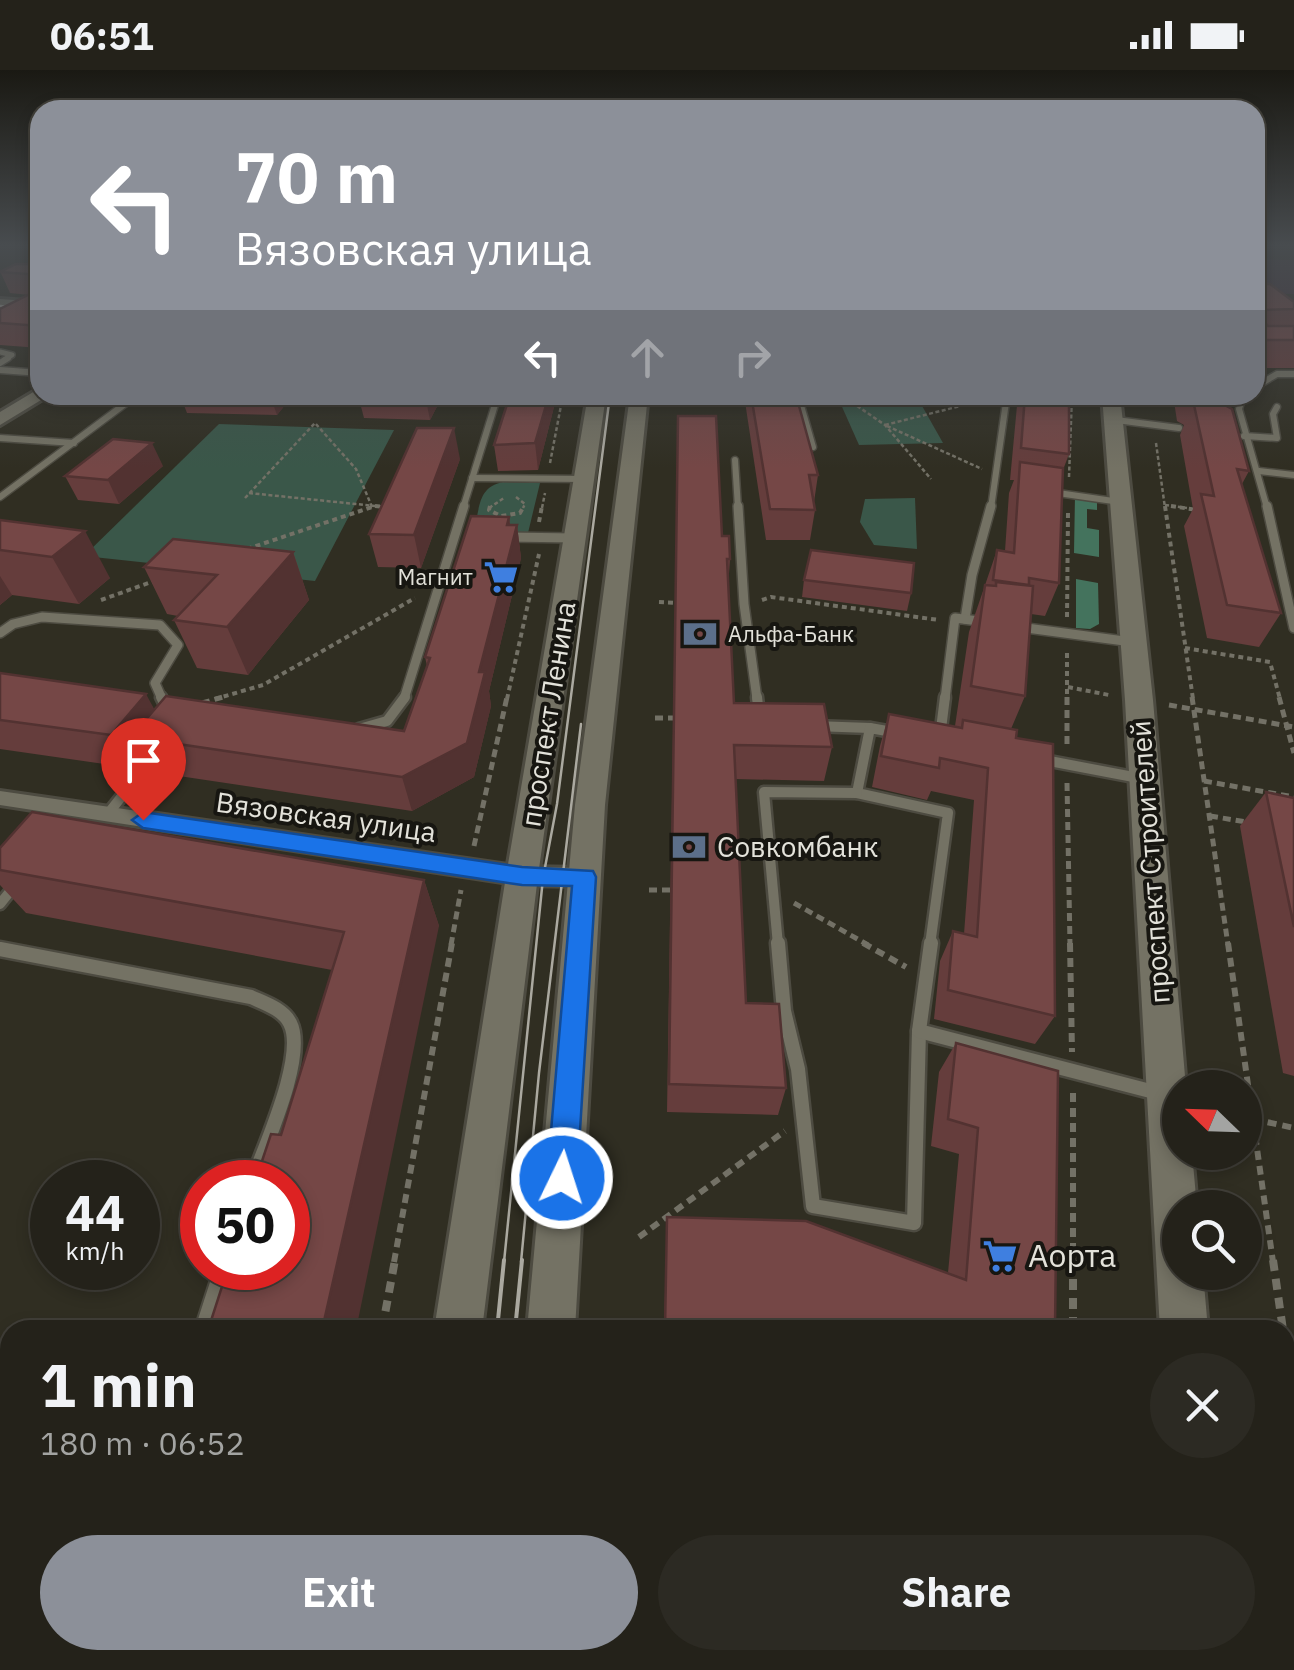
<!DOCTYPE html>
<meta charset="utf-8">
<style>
body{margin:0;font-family:"IBM Plex Sans",sans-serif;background:#2c2a23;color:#f1f3f6;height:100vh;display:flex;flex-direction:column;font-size:38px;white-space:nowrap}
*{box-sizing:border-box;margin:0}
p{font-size:32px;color:#a3a4a2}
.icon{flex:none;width:55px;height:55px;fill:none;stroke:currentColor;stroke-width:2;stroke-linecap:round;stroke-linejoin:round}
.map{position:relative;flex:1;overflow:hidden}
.details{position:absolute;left:0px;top:1250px;width:1295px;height:350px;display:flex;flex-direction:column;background:#24221a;border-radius:30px 30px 0 0;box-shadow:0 5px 15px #0003,0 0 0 2px #413f39}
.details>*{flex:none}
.hud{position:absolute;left:30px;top:30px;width:1235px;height:305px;border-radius:30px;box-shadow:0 5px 15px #0003,0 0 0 2px #413f39;background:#8c9099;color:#fff;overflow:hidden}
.needle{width:65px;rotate:293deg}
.buttons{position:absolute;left:1162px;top:1000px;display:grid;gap:20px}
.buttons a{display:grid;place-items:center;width:100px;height:100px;border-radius:50%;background:#24221a;box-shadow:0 5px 15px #0003,0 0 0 2px #413f39;font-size:50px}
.speed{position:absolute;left:30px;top:1090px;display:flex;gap:20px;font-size:50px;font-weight:700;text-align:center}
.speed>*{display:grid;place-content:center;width:130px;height:130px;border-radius:50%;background:#24221a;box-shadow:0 5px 15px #0003,0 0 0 2px #413f39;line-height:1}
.speed small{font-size:25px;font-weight:400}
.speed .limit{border:15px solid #d22;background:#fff;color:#111}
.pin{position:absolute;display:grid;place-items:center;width:85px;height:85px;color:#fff;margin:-102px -42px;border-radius:50% 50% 50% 0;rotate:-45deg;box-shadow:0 0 10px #0007}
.pin .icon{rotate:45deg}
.me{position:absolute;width:110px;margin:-55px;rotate:4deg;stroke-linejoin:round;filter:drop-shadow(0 0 8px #0008)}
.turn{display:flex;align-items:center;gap:35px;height:210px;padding:0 40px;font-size:45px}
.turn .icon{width:130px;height:130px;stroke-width:2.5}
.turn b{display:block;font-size:70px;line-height:85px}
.lanes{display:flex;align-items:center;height:95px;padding:0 40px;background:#0003;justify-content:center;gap:50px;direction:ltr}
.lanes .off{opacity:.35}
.round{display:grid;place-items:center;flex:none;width:105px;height:105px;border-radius:52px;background:#2c2a23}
.summary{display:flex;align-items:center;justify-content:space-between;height:170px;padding:0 40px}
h1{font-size:60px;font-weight:800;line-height:75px}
.primary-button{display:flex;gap:20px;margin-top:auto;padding:20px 40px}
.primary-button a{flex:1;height:115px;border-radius:60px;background:#8c9099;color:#fff;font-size:40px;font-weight:800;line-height:115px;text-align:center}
.primary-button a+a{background:#2c2a23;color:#f1f3f6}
.status{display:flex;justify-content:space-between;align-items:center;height:70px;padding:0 50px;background:#24221a;direction:ltr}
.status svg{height:28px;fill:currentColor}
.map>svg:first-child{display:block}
.education{fill:#3f2f3b}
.green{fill:#3a5749}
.forest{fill:#44735d}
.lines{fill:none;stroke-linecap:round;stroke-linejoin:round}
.lane-far5-casing{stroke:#4d4b41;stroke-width:8}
.lane-far4-casing{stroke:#4d4b41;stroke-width:9}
.lane-far3-casing{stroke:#4d4b41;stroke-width:12}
.lane-far2-casing{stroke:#4d4b41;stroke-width:15}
.lane-far1-casing{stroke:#4d4b41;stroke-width:19}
.lane-casing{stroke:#4d4b41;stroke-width:22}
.street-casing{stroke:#4d4b41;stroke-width:6}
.secondary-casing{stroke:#4d4b41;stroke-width:6}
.path-far4{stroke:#737166;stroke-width:2.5;stroke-dasharray:4 2.5;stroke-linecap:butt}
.path-far3{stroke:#737166;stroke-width:4;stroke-dasharray:5 4;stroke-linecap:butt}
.path-far2{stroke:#737166;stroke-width:5;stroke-dasharray:8 5;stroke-linecap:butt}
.path-far1{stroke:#737166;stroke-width:6;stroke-dasharray:9 6;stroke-linecap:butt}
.path{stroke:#737166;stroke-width:8;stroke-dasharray:11 8;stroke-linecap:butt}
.lane-far5{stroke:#747264;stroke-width:5}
.lane-far4{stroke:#747264;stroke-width:6}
.lane-far3{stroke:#747264;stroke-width:9}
.lane-far2{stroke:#747264;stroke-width:10}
.lane-far1{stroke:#747264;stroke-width:14}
.lane{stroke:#747264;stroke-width:18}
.street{fill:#747264;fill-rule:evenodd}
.secondary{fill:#747264;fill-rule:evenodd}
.tram-far1{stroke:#aba9a0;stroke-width:2.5}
.tram{stroke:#aba9a0;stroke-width:4}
.wall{fill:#653d3c}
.shaded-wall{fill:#523231}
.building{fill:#754746;stroke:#523231;stroke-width:2.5}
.route{fill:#1a73e8;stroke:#114b97;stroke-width:2.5}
.labels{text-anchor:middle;stroke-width:8;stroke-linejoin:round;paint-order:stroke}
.far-poi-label{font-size:22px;fill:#e3e2da;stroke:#171611;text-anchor:end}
.street-label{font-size:28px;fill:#e3e2da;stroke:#171611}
.poi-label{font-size:28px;fill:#e3e2da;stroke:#171611;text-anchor:start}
.near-poi-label{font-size:32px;fill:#e3e2da;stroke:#171611;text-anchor:start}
</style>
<div class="status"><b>06:51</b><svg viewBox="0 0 49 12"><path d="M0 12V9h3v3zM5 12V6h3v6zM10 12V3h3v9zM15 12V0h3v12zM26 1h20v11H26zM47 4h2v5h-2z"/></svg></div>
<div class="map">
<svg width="1294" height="1600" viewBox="0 0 1294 1600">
<rect width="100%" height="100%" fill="#302e22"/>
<!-- education -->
<polygon class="education" points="1255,189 1294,190 1294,224 1255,223"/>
<!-- green -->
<g class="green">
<polygon points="917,327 943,373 859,375 839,330"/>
<polygon points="219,354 394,360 315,511 84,486"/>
<path d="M 503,412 L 540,413 L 528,463 L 480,461 L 475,456 C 480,435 479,417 503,412 Z"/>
<polygon points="915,428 917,479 874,475 860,452 865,429"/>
</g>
<!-- forest -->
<g class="forest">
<polygon points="1075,425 1097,430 1097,440 1087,439 1087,458 1099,460 1099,487 1074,483"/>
<polygon points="1076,509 1098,513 1099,554 1090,559 1076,558"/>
</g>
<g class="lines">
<!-- lane-far5 casing -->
<g class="lane-far5-casing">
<polyline id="lane-far5" points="0,282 12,285 4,290"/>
</g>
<!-- lane-far4 casing -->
<g class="lane-far4-casing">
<g id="lane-far4">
<polyline points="0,293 8,288"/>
<polyline points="0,300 40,303"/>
<polyline points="1255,317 1277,304 1294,304"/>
<polyline points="798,325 813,377"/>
<polyline points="1243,325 1239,339 1267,438"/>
<polyline points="1116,350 1179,358"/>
<polyline points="1244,366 1277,368 1273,344 1277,337"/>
<polyline points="0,368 74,373"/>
<polyline points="735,390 738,438"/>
<polyline points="1259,401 1294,405"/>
<polyline points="472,408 583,409"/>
<polyline points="1051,422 1120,432"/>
<polyline points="0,427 137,325"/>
<polyline points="463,438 498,325"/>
<polyline points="991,438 1007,325"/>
</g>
</g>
<!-- lane-far3 casing -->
<g class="lane-far3-casing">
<g id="lane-far3">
<polyline points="738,436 744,534 757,629"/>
<polyline points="1267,436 1294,558"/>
<polyline points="503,467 574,468"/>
<polyline points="965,549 972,505 991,436"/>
<polyline points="1019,557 1132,572"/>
<polyline points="0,563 13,554 42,547 160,555 178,575 155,613 162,629"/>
<polyline points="404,629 464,436"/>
<polyline points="945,629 955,548 986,552"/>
</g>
</g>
<!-- lane-far2 casing -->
<g class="lane-far2-casing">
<g id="lane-far2">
<polyline points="161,627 163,631"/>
<polyline points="757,627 759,645"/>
<polyline points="814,656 870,658"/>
<polyline points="359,659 387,651 405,627"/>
<polyline points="898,663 870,658 857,723 948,743 930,875"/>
<polyline points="940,667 945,627"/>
<polyline points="1039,689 1144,709"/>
<polyline points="107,745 156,683"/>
<polyline points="0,834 16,814"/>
<polyline points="778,875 764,722 857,723"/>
</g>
</g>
<!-- lane-far1 casing -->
<g class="lane-far1-casing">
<g id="lane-far1">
<polyline points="778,873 784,941 798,999 813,1136 914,1153 919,961"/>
<polyline points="931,873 919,961 1158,1023"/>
<path d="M 0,879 L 251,927 C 264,933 283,939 290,953 C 307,986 264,1078 252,1112"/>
</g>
</g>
<!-- lane casing -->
<g class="lane-casing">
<g id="lane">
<polyline points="204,1260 224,1198"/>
<polyline points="820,1590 820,1596"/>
<polyline points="93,1600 96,1590"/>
</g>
</g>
<!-- street casing -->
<g class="street-casing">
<polygon id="street" points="0,721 522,797 584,798 592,801 595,807 592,813 584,816 522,815 0,735"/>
</g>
<!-- secondary casing -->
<g class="secondary-casing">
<g id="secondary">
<polygon points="0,229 40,232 40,240 0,237"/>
<polygon points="40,318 40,325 46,327 0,355 0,342"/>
<polygon points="588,325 606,325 538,806 482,1260 434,1260 506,806"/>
<polygon points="630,325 648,325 605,735 575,1260 527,1260 575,735"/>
<polygon points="1102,325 1120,325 1153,630 1186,1018 1180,1018 1180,1082 1192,1082 1197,1138 1180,1138 1180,1202 1203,1202 1208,1260 1160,1260 1125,630"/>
<polygon points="382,1590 440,1590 438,1600 380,1600"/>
<polygon points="499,1590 557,1590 556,1600 498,1600"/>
<polygon points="1179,1590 1237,1590 1238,1600 1180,1600"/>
</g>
</g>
<!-- path-far4 -->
<g class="path-far4">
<polyline points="841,325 885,355 931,409"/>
<polyline points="885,355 988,329"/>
<polyline points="887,356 982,399"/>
<polyline points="1156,373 1165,438"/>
<polyline points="550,393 563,325"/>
<polyline points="1069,407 1072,325"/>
<polyline points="249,423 385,437"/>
<polyline points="516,427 525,434 523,438"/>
<polyline points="245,428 315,353 356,399 372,437"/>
<polyline points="1165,435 1187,438"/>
<polyline points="368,438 372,437"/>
<polyline points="489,438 504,428"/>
<polyline points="542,438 545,423"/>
</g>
<!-- path-far3 -->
<g class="path-far3">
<polyline points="375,436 385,437"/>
<polyline points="490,436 489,440 501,446 520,443 524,436"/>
<polyline points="1165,436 1193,629"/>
<polyline points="1171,436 1197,440"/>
<polyline points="539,452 542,436"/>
<polyline points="247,479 372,437"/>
<polyline points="101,530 157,510"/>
<polyline points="762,530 771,527 939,550"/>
<polyline points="659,532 681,533"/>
<polyline points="1067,547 1068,443"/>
<polyline points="1185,578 1270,592 1280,629"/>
<polyline points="1067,583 1067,629"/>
<polyline points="1068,617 1109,625"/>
<polyline points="215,629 263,615 415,528"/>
<polyline points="507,629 539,484"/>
</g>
<!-- path-far2 -->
<g class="path-far2">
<polyline points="1067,627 1067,677"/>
<polyline points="1192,627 1228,875"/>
<polyline points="1279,627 1294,683"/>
<polyline points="202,633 223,627"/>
<polyline points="1169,635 1294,657"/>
<polyline points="655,648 677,648"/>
<polyline points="1204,711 1294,727"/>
<polyline points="1067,713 1070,875"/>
<polyline points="1210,746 1246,752"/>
<polyline points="474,776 507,627"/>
<polyline points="649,820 676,820"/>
<polyline points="794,833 868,875"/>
<polyline points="451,875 461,820"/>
</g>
<!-- path-far1 -->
<g class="path-far1">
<polyline points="863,873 906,897"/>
<polyline points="1070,873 1072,982"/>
<polyline points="1228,873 1273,1192"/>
<polyline points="1073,1023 1073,1192"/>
<polyline points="1253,1049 1294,1058"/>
<polyline points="639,1167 785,1061"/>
<polyline points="394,1192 452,873"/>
</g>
<!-- path -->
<g class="path">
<polyline points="1073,1190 1073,1260"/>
<polyline points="1273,1190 1283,1260"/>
<polyline points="382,1260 395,1190"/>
<polyline points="1285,1271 1294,1333"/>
<polyline points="1073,1590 1073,1600"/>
<polyline points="322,1600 324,1590"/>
</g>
<!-- lane-far5 -->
<use href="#lane-far5" class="lane-far5"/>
<!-- lane-far4 -->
<use href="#lane-far4" class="lane-far4"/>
<!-- lane-far3 -->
<use href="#lane-far3" class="lane-far3"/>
<!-- lane-far2 -->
<use href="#lane-far2" class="lane-far2"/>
<!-- lane-far1 -->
<use href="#lane-far1" class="lane-far1"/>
<!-- lane -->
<use href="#lane" class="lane"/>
<!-- street -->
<use href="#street" class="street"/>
<!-- secondary -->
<use href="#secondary" class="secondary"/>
<!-- tram-far1 -->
<g class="tram-far1">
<polyline points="0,236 40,240"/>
<polyline points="504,1192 543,808 557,734 610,325"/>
<polyline points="521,1192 539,1003 581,654"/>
</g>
<!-- tram -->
<g class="tram">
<polyline points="497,1260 504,1190"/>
<polyline points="515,1260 522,1190"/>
<polyline points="463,1600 464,1590"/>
<polyline points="483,1600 484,1590"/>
</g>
</g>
<!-- wall -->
<g class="wall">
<polygon points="40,184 40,278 0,275 0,239 29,225 10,223 0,201 34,194"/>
<polygon points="1255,214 1294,232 1294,298 1255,298"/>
<polygon points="180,325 293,325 277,345 187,343"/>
<polygon points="358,325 443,325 430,350 364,348"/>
<polygon points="557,325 538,400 498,401 494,375"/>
<polygon points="744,325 796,325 818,405 814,432 815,440 810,470 766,470"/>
<polygon points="1018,325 1069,325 1069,384 1063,400 1059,513 1045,546 1031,544 1025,626 1011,659 1016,668 1055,946 1035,974 934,949 940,891 953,861 964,864 974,730 931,721 927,730 872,717 880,676 889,644 955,656 969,562 997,480 1005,481 1009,423 1014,410 1010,410"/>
<polygon points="1173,325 1228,325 1224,334 1249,401 1242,414 1281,543 1259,577 1207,568 1184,456 1193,439 1180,365 1184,355 1177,351"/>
<polygon points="678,346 730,489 728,518 734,633 832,677 824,711 735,709 746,933 786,1018 778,1045 667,1042"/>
<polygon points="460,389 421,498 378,497 369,464"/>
<polygon points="163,396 119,434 78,430 65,406"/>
<polygon points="509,447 510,455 517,455 521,488 489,621 491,636 474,707 412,741 152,702 142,685 132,698 0,679 0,603 154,640 404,661 427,596 425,587"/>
<polygon points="0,450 110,508 79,534 12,525 0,535"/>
<polygon points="293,482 309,530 248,605 197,598 174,550 178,546 167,544 144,497"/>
<polygon points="804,510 911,523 907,541 802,527"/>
<polygon points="1266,722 1294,728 1294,1006 1283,1003 1240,756"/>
<polygon points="0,778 424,810 439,856 281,1065 332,900 26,843 0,815"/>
<polygon points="956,973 1055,1260 664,1260 667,1147 948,1203 959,1084 931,1076 939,1002"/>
<polygon points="915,1590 1051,1590 1051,1600 914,1600"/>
</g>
<!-- shaded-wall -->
<g class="shaded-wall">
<polygon points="1266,270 1255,293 1255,281"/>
<polygon points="270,325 293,325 277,345"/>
<polygon points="425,325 443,325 430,350"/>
<polygon points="549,325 557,325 538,400 535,373"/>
<polygon points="454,358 460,389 421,498 414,465"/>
<polygon points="152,373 163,396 119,434 108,410"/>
<polygon points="509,447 512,472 517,455 521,488 489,621 491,636 474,707 412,741 402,707 479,602"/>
<polygon points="85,461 110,508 79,534 52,487"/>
<polygon points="293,482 309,530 248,605 227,557"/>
<polygon points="0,506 12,525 0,535"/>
<polygon points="146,624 164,657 131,667 142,685 132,698 111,665"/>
<polygon points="424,810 439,856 356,1260 322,1260"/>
<polygon points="247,1590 289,1590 287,1600 245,1600"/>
</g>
<!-- building -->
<g class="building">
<polygon points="40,184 40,205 0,202 16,194 34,194 35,186"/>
<polygon points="1255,214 1270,214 1294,232 1294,239 1265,240 1264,252 1268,256 1294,256 1294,270 1266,270 1255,281"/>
<polygon points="40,219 40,256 0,253 0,239"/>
<polygon points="510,325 549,325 535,373 494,375"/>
<polygon points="751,325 796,325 818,405 809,405 815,440 770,439"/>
<polygon points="1025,325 1069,325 1069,384 1021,378"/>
<polygon points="1197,325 1228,325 1223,334 1232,339 1249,401 1237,399 1281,543 1227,535 1201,424 1214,426 1194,335 1199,326"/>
<polygon points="678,346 716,346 722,466 729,466 730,489 727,489 734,633 824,634 832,677 734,675 746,933 779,934 786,1018 669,1014"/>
<polygon points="417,358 454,358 414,465 369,464"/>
<polygon points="113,369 152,373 108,410 65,406"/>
<polygon points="1020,392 1063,398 1059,513 1029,508 1029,515 993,510 997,480 1014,483"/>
<polygon points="471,446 509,447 507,455 517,455 479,602 485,602 467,673 402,707 131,667 166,626 404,661 430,588 425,587"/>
<polygon points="0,450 85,461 52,487 0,480"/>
<polygon points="173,469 293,482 227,557 174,550 217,505 144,497"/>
<polygon points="811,480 914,493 911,523 804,510"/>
<polygon points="996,512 1033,516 1025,626 971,616 985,515 996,516"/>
<polygon points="0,603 146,624 111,665 0,650"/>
<polygon points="889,644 962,658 963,650 1017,660 1016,668 1053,674 1055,946 948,920 953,861 977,867 988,698 940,688 939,698 881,686"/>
<polygon points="1266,722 1294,728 1294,857"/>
<polygon points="32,742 424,810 322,1260 208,1260 228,1198 288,1198 288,1112 255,1112 271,1064 281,1065 344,862 0,800 0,778"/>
<polygon points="956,973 1058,1001 1055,1260 665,1260 667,1147 806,1151 966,1210 978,1058 948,1049"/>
<polygon points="121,1590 247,1590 245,1600 118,1600"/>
<polygon points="662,1590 792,1590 793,1600 662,1600"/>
<polygon points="938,1590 1051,1590 1051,1600 937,1600"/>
</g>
<!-- sky -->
<linearGradient id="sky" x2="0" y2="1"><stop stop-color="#1a1913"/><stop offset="0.44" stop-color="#484c4f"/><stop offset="1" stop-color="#484c4f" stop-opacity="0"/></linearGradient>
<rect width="1294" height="398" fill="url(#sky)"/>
<!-- route -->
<polygon class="route" points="143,742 522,797 593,801 596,807 577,1108 572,1118 562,1122 552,1118 547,1108 572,816 522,815 143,758 132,750"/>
<!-- icons -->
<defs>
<g id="supermarket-bare" transform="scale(2.7)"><path d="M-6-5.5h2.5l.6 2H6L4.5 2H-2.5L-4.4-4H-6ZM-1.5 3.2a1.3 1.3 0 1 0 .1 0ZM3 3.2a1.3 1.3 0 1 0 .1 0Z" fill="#3f7fe0" stroke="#171611" stroke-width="2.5" paint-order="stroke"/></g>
<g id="bank-bare" transform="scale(2.7)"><path d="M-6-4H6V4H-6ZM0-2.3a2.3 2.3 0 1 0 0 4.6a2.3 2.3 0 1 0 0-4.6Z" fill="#5c6f8a" stroke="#171611" stroke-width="2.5" paint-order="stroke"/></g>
</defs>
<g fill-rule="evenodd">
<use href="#supermarket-bare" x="501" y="507"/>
<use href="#bank-bare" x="700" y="564"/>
<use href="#bank-bare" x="689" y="777"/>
<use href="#supermarket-bare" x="1000" y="1186"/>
</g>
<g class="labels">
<!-- far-poi labels -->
<g class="far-poi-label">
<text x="473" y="515">Магнит</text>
<text x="728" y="572" text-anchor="start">Альфа-Банк</text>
</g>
<!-- street labels -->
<g class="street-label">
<text transform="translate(548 644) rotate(-81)" y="10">проспект Ленина</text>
<text transform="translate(326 747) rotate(8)" y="10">Вязовская улица</text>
<text transform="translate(1150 792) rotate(-94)" y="10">проспект Строителей</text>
</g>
<!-- poi labels -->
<g class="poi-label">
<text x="717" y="787">Совкомбанк</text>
</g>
<!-- near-poi labels -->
<g class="near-poi-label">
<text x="1028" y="1197">Аорта</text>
</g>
</g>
</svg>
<div class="buttons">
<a><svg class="needle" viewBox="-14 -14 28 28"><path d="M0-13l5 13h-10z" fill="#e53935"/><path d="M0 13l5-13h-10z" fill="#a3a4a2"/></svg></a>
<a><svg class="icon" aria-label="search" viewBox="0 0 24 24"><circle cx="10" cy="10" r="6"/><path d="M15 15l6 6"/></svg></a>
</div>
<div class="speed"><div>44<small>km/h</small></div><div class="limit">50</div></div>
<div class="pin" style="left:143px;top:750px;background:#d93025"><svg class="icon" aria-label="arrive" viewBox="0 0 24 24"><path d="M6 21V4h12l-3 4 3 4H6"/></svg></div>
<svg class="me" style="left:562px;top:1108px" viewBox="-20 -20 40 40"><circle r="17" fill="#1a73e8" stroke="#fff" stroke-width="3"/><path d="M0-11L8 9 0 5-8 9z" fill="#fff"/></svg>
<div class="hud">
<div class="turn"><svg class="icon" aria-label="left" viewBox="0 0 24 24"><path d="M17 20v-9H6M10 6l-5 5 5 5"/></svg><div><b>70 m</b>Вязовская улица</div></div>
<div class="lanes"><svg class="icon" aria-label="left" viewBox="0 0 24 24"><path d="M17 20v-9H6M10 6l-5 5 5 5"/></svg><svg class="icon off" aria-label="ahead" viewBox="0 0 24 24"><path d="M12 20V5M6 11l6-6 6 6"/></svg><svg class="icon off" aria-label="right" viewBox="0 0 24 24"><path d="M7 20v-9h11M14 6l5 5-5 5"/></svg></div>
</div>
<section class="details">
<div class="summary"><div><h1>1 min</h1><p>180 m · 06:52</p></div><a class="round"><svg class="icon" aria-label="close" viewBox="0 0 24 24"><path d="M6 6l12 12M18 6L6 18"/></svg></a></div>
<div class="primary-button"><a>Exit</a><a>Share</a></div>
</section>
</div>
